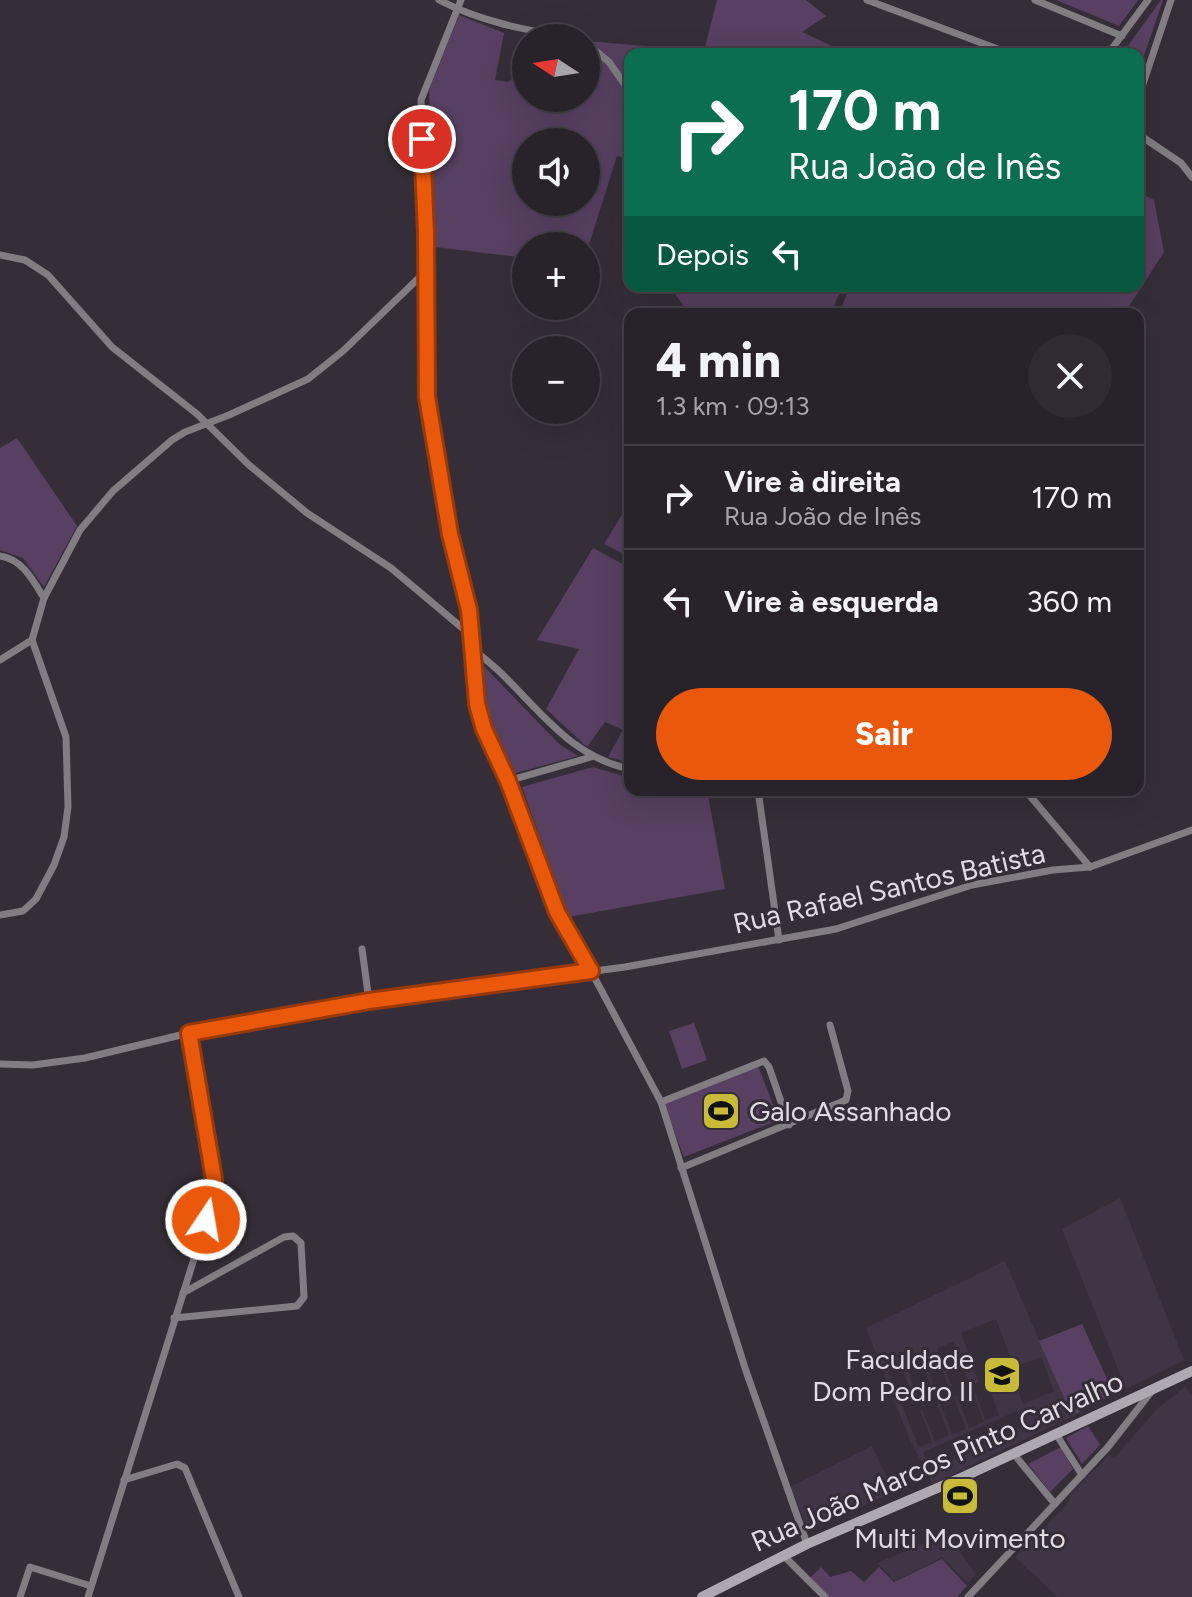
<!DOCTYPE html>
<html lang="pt">
<meta charset="utf-8">
<style>
body{margin:0;font-family:Figtree,sans-serif;background:#302a32;color:#f1f3f6;height:100vh;display:flex;flex-direction:column;font-size:30px;white-space:nowrap}
*{box-sizing:border-box;margin:0}
p{font-size:26px;color:#a5a4a8}
.icon{flex:none;width:44px;height:44px;fill:none;stroke:currentColor;stroke-width:2;stroke-linecap:round;stroke-linejoin:round}
.map{position:relative;flex:1;overflow:hidden}
.side{position:absolute;left:624px;top:308px;width:520px;height:488px;display:flex;flex-direction:column;background:#28222a;border-radius:16px;box-shadow:0 8px 32px #0002,0 0 0 2px #443f47}
.side>*{flex:none}
.banner{position:absolute;left:624px;top:48px;width:520px;height:244px;border-radius:16px;box-shadow:0 8px 32px #0002,0 0 0 2px #443f47;background:#0b6e4f;color:#fff;overflow:hidden}
.needle{width:52px;rotate:282deg}
.fabs{position:absolute;left:512px;top:24px;display:grid;gap:16px}
.fabs a{display:grid;place-items:center;width:88px;height:88px;border-radius:50%;background:#28222a;box-shadow:0 8px 32px #0002,0 0 0 2px #443f47;font-size:40px}
.pin{position:absolute;display:grid;place-items:center;width:68px;height:68px;color:#fff;margin:-34px;border:4px solid #fff;border-radius:50%;box-shadow:0 2px 8px #0007}
.me{position:absolute;width:88px;margin:-44px;rotate:12deg;stroke-linejoin:round;filter:drop-shadow(0 0 6px #0008)}
.turn{display:flex;align-items:center;gap:28px;height:168px;padding:0 32px;font-size:36px}
.turn .icon{width:104px;height:104px;stroke-width:2.5}
.turn b{display:block;font-size:56px;line-height:68px}
.then{display:flex;align-items:center;height:76px;padding:0 32px;background:#0003;gap:16px;font-size:30px}
.round{display:grid;place-items:center;flex:none;width:84px;height:84px;border-radius:42px;background:#302a32}
.headline{display:flex;align-items:center;justify-content:space-between;height:136px;padding:0 32px}
h1{font-size:48px;font-weight:800;line-height:60px}
.action{display:flex;gap:16px;margin-top:auto;padding:16px 32px}
.action a{flex:1;height:92px;border-radius:48px;background:#ea580c;color:#fff;font-size:32px;font-weight:800;line-height:92px;text-align:center}
ul{padding:0;list-style:none}
li{display:flex;align-items:center;gap:24px;height:104px;padding:0 32px;border-top:2px solid #443f47}
li div{flex:1}
li b{display:block;font-size:30px}
li em{font-style:normal}
.map>svg:first-child{display:block}
.built{fill:#403545;fill-rule:evenodd}
.green{fill:#574061;fill-rule:evenodd}
.lines{fill:none;stroke-linecap:round;stroke-linejoin:round}
.minor{stroke:#817d83;stroke-width:7}
.secondary{stroke:#aea8b1;stroke-width:10}
.route-casing{stroke:#983908;stroke-width:20}
.route{stroke:#ea580c;stroke-width:14}
.labels{text-anchor:middle;stroke-width:6;stroke-linejoin:round;paint-order:stroke}
.street-label{font-size:28px;fill:#e1dce3;stroke:#352e38}
.poi-label{font-size:28px;fill:#e1dce3;stroke:#352e38;text-anchor:start}
</style>
<div class="map">
<svg width="1192" height="1597" viewBox="0 0 1192 1597">
<rect width="100%" height="100%" fill="#352e38"/>
<!-- built -->
<g class="built">
<polygon points="1120,1198 1184,1360 1126,1389 1062,1229"/>
<path d="M 1005,1261 L 1072,1416 L 933,1484 L 909,1438 L 866,1328 ZM 996,1319 L 1014,1367 L 1041,1357 L 1054,1391 L 1023,1404 L 1009,1369 L 985,1378 L 999,1415 L 985,1420 L 974,1389 L 972,1390 L 984,1422 L 969,1428 L 957,1396 L 954,1397 L 966,1429 L 952,1434 L 940,1403 L 937,1404 L 949,1435 L 935,1441 L 922,1409 L 920,1410 L 932,1442 L 919,1447 L 888,1372 L 901,1367 L 916,1402 L 919,1400 L 905,1364 L 920,1358 L 935,1396 L 937,1395 L 923,1357 L 935,1352 L 950,1390 L 953,1389 L 937,1348 L 953,1342 L 970,1385 L 979,1382 L 961,1333 ZM 1017,1411 L 1023,1427 L 930,1470 L 923,1452 Z"/>
<polygon points="1185,1387 1192,1396 1192,1597 1058,1597 1015,1557 1066,1506 1072,1493 1109,1455 1114,1458 1158,1408"/>
<polygon points="872,1446 893,1492 809,1530 790,1487"/>
<polygon points="947,1534 976,1574 968,1583 942,1557 895,1581 877,1563"/>
</g>
<!-- green -->
<g class="green">
<path d="M 717,0 L 806,0 L 826,16 L 802,32 L 849,54 L 630,54 L 630,159 L 617,156 L 586,254 L 586,246 L 526,246 L 526,258 L 435,247 L 429,90 L 459,15 L 504,33 L 495,80 L 508,82 L 526,65 L 526,98 L 586,98 L 586,41 L 704,51 ZM 526,142 L 586,142 L 586,202 L 526,202 Z"/>
<polygon points="1056,0 1138,0 1119,26"/>
<polygon points="1161,0 1163,0 1138,73 1138,54 1122,54"/>
<polygon points="1138,192 1154,200 1164,252 1124,314 839,314 850,286 1138,286"/>
<polygon points="670,286 842,286 831,314 689,314"/>
<polygon points="17,438 77,526 44,587 23,558 0,550 0,448"/>
<polygon points="630,502 630,557 604,544"/>
<polygon points="593,548 630,568 630,763 608,757 623,730 605,722 587,747 546,709 579,649 537,640"/>
<polygon points="480,662 559,744 578,756 512,774 486,717"/>
<polygon points="593,767 630,778 630,790 707,790 725,889 568,917 522,787"/>
<polygon points="694,1023 707,1060 682,1069 669,1031"/>
<polygon points="758,1066 779,1120 684,1157 663,1103"/>
<polygon points="1082,1324 1114,1394 1072,1416 1039,1341"/>
<polygon points="1088,1426 1100,1445 1082,1464 1066,1438"/>
<polygon points="1061,1447 1073,1469 1050,1492 1028,1464"/>
<polygon points="942,1559 967,1586 957,1597 830,1597 810,1578 821,1567 830,1577 851,1571 864,1582 879,1567 894,1582"/>
</g>
<g class="lines">
<!-- minor -->
<g class="minor">
<path d="M 439,0 C 481,22 526,30 572,38"/>
<polyline points="461,0 421,100 426,234 425,380 450,534 469,610 477,704 484,729 508,781 557,912 591,971 661,1102 746,1371 807,1544"/>
<polyline points="867,0 1011,54"/>
<polyline points="1035,0 1122,36"/>
<polyline points="586,43 609,62 630,92"/>
<polyline points="1108,54 1148,0"/>
<polyline points="1138,99 1171,0"/>
<polyline points="1138,134 1181,163 1192,177"/>
<polyline points="0,255 25,260 48,275 112,347 197,414 249,465 307,513 391,568 473,637"/>
<path d="M 0,556 C 22,559 33,580 44,598"/>
<path d="M 474,650 C 485,659 497,668 507,679 C 544,716 575,758 630,769"/>
<polyline points="0,660 32,640"/>
<polyline points="508,781 591,757"/>
<polyline points="758,790 779,940"/>
<polyline points="1025,790 1090,867"/>
<polyline points="0,915 23,911 36,899 54,865 64,837 68,807 66,737 32,640 44,598 80,530 113,491 172,440 185,432 229,415 308,379 343,351 426,271"/>
<polyline points="362,949 369,1001"/>
<polyline points="0,1064 33,1065 85,1058 189,1033 369,1001 625,967 836,929 972,885 1053,870 1090,867 1192,830"/>
<polyline points="661,1102 764,1061 769,1067 789,1125"/>
<polyline points="681,1168 846,1100 848,1091 830,1025"/>
<polyline points="174,1318 297,1306 304,1297 301,1243 293,1236 284,1237 183,1293"/>
<polyline points="1056,1434 1082,1475"/>
<polyline points="1013,1453 1055,1504"/>
<polyline points="124,1480 177,1464 185,1468 239,1597"/>
<polyline points="783,1555 825,1597"/>
<polyline points="20,1597 30,1567 91,1586"/>
<polyline points="88,1597 214,1195 214,1179 189,1033"/>
<polyline points="968,1597 1108,1447 1151,1392"/>
</g>
<!-- secondary -->
<polyline class="secondary" points="702,1597 807,1544 963,1477 1192,1371"/>
</g>
<g class="lines">
<!-- route casing -->
<g class="route-casing">
<polyline id="route" points="206,1220 214,1195 214,1179 189,1033 369,1001 591,971 557,912 508,781 484,729 477,704 469,610 450,534 427,397 426,234 422,139"/>
</g>
<!-- route -->
<use href="#route" class="route"/>
</g>
<!-- icons -->
<defs>
<g id="stadium-square" transform="scale(2)"><rect x="-9" y="-9" width="18" height="18" rx="4" fill="#c9bb3a" stroke="#352e38"/><path d="M0-5a6.5 5 0 1 0 0 10a6.5 5 0 1 0 0-10ZM-3.5-1.8h7v3.6h-7Z" fill="#111"/></g>
<g id="university-square" transform="scale(2)"><rect x="-9" y="-9" width="18" height="18" rx="4" fill="#c9bb3a" stroke="#352e38"/><path d="M0-5L7-2L0 1L-7-2ZM-4 1L0 2.5L4 1V4Q0 6-4 4Z" fill="#111"/></g>
</defs>
<g fill-rule="evenodd">
<use href="#stadium-square" x="721" y="1111"/>
<use href="#university-square" x="1002" y="1375"/>
<use href="#stadium-square" x="960" y="1496"/>
</g>
<g class="labels">
<!-- street labels -->
<g class="street-label">
<text transform="translate(889 888) rotate(-13)" y="10">Rua Rafael Santos Batista</text>
<text transform="translate(937 1461) rotate(-24)" y="10">Rua João Marcos Pinto Carvalho</text>
</g>
<!-- poi labels -->
<g class="poi-label">
<text x="749" y="1121">Galo Assanhado</text>
<text x="974" y="1369" text-anchor="end">Faculdade<tspan x="974" dy="32">Dom Pedro II</tspan></text>
<text x="960" y="1548" text-anchor="middle">Multi Movimento</text>
</g>
</g>
</svg>
<div class="fabs">
<a><svg class="needle" viewBox="-14 -14 28 28"><path d="M0-13l5 13h-10z" fill="#e53935"/><path d="M0 13l5-13h-10z" fill="#a5a4a8"/></svg></a>
<a><svg class="icon" aria-label="sound" viewBox="0 0 24 24"><path d="M4 9h4l5-4v14l-5-4H4zM17 9q2 3 0 6"/></svg></a>
<a>+</a>
<a>−</a>
</div>
<div class="pin" style="left:422px;top:139px;background:#d93025"><svg class="icon" aria-label="arrive" viewBox="0 0 24 24"><path d="M6 21V4h12l-3 4 3 4H6"/></svg></div>
<svg class="me" style="left:206px;top:1220px" viewBox="-20 -20 40 40"><circle r="17" fill="#ea580c" stroke="#fff" stroke-width="3"/><path d="M0-11L8 9 0 5-8 9z" fill="#fff"/></svg>
<div class="banner">
<div class="turn"><svg class="icon" aria-label="right" viewBox="0 0 24 24"><path d="M7 20v-9h11M14 6l5 5-5 5"/></svg><div><b>170 m</b>Rua João de Inês</div></div>
<div class="then">Depois<svg class="icon" aria-label="left" viewBox="0 0 24 24"><path d="M17 20v-9H6M10 6l-5 5 5 5"/></svg></div>
</div>
<section class="side">
<div class="headline"><div><h1>4 min</h1><p>1.3 km · 09:13</p></div><a class="round"><svg class="icon" aria-label="close" viewBox="0 0 24 24"><path d="M6 6l12 12M18 6L6 18"/></svg></a></div>
<ul>
<li><svg class="icon" aria-label="right" viewBox="0 0 24 24"><path d="M7 20v-9h11M14 6l5 5-5 5"/></svg><div><b>Vire à direita</b><p>Rua João de Inês</p></div><em>170 m</em></li>
<li><svg class="icon" aria-label="left" viewBox="0 0 24 24"><path d="M17 20v-9H6M10 6l-5 5 5 5"/></svg><div><b>Vire à esquerda</b></div><em>360 m</em></li>
</ul>
<div class="action"><a>Sair</a></div>
</section>
</div>
